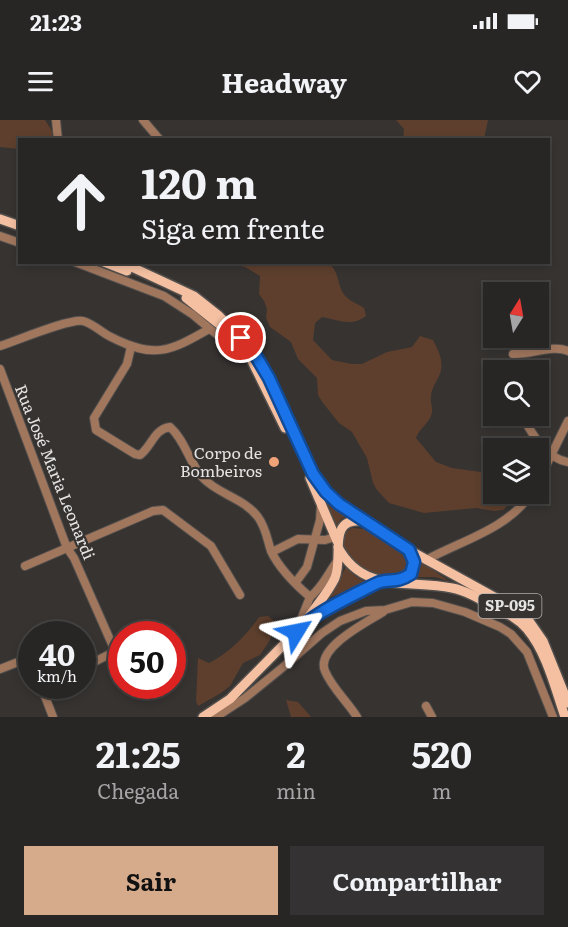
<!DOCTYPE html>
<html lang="pt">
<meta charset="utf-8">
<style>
body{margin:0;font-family:Literata,serif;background:#343232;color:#f1f3f6;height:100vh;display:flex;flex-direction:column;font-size:22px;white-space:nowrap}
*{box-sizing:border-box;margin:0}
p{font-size:20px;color:#a5a5a7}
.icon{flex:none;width:33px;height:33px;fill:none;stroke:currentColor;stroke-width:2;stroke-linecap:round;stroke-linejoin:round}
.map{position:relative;height:597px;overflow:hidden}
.panel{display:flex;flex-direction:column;background:#282625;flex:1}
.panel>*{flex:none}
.hud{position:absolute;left:18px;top:18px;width:532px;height:126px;border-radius:0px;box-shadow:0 3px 9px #0003,0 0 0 2px #444342;background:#282625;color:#f1f3f6;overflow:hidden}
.needle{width:39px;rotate:11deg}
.fabs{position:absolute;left:483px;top:162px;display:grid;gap:12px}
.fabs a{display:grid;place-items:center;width:66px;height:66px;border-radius:0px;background:#282625;box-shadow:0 3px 9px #0003,0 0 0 2px #444342;font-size:30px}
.speed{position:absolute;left:18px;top:501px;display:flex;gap:12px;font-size:30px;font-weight:700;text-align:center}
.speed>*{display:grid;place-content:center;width:78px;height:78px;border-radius:50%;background:#282625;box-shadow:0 3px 9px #0003,0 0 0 2px #444342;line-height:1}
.speed small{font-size:15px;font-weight:400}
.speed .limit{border:9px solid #d22;background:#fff;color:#111}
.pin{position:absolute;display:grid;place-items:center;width:51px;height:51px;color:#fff;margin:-26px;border:3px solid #fff;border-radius:50%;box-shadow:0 2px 6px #0007}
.me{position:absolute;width:66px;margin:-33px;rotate:55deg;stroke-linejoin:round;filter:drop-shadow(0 0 4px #0008)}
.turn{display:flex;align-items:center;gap:21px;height:126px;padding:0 24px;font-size:27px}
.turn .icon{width:78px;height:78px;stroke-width:2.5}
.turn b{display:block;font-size:42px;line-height:51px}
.eta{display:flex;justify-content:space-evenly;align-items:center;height:102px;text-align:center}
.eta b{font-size:36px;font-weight:700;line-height:42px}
.action{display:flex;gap:12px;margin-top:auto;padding:12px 24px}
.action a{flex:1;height:69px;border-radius:0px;background:#d6ab8b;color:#111;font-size:24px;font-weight:700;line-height:69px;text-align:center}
.action a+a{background:#343232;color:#f1f3f6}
.status{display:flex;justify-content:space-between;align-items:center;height:42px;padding:0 30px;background:#282625;direction:ltr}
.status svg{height:16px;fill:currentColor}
header{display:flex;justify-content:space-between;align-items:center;height:78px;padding:0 24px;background:#282625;font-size:27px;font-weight:700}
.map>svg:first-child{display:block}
.green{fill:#5e3f2d}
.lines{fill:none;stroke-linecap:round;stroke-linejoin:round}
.minor-casing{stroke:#524f4d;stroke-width:10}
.major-casing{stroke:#524f4d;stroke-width:12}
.minor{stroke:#a0765d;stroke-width:8}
.major{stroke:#f5c0a2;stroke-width:9}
.route-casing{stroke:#114b97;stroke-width:15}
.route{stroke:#1a73e8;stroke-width:10}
.poi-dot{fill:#efa377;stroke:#363331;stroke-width:2}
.labels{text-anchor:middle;stroke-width:4.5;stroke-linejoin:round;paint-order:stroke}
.shield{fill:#363331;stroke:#b1afae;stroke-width:1.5}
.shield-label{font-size:15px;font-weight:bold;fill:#e6e4e3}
.poi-label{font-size:16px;fill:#e6e4e3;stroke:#363331;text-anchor:end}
.street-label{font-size:16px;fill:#e6e4e3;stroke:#363331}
</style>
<div class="status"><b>21:23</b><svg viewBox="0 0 49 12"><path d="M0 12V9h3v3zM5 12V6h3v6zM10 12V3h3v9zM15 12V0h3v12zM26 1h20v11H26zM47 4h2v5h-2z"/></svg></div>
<header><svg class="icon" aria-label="menu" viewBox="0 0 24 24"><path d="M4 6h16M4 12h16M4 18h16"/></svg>Headway<svg class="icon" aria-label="heart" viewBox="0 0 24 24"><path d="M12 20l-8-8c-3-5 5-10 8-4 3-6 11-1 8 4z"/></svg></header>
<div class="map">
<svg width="568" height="597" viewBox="0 0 568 597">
<rect width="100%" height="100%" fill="#363331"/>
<!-- green -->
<g class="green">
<polygon points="0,0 45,0 52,11 52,19 20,20 19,29 0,27"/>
<polygon points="396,0 488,0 484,19 403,20 404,9"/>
<path d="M 328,143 C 339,151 337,162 343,173 C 348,181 357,183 364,188 L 366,196 C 352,207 338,200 322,197 L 315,203 L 313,220 L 332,240 L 352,244 L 362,244 L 387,232 L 412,227 L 420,216 L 433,220 C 439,232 445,243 439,256 C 436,263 431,269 431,277 C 430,284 434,289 431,296 C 428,304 419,309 416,318 L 436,342 L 452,348 L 488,353 L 494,374 L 500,374 L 508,385 L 503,390 L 494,391 L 476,388 L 424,393 L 389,383 L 377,370 L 373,363 L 367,338 L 352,312 L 339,303 L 323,283 L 318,275 L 317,258 L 298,239 L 291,222 L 270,207 L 266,198 L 267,189 L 264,181 L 259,174 L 260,156 L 245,147 L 228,143 Z"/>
<polygon points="324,377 348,396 341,399 336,406"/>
<polygon points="352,408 364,409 407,436 410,445 408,455 392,461 359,450 342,426 344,414"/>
<polygon points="421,442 449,461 435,457 417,457"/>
<polygon points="346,447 355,456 367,463 326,479 338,462"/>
<path d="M 268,496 L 275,502 L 270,520 L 260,535 L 243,543 L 230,566 L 221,573 L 198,586 L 196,581 L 198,538 L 209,543 C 228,534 247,515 259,497 Z"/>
<polygon points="286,580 298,582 311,597 291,597"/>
</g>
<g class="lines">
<!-- minor casing -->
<g class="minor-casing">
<g id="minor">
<polyline points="56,0 58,20"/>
<polyline points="143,0 160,20"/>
<polyline points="0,116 20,123"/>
<polyline points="75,142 164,176 192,194 239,233 250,237"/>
<path d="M 0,226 C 16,221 70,198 83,201 C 94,204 102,213 111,217 C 154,239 169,232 209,209"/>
<path d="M 131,227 L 127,244 L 94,298 L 96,310 L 135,334 L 140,335 C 152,326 154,309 170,307 C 185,320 189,342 202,357 C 217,374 244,378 258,397 C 266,408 267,419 271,431 C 279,448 296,465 310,477 L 296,512"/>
<path d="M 513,234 C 530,235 554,224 568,231"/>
<polyline points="0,249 67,428 74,438 115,531"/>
<path d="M 522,296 C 533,315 545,338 568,342"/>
<polyline points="538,362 568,301"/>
<polyline points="272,432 298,419 325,420 335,417"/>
<path d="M 426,440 C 463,420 507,409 531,374"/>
<polyline points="25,446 153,391 163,390 211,426 240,475"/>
<polyline points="296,462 307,447 320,400 321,385"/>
<path d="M 310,477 C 323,467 328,453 338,440"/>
<polyline points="153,514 161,511"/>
<polyline points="82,548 122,528"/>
<polyline points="0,549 31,537 32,540"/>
<polyline points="41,566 53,597"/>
<polyline points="426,586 432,597"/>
<polyline points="216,597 245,578 282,548 322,513 340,501 366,491 385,490 412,482 433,483 465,492 500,507 511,514 527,532 553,597"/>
<path d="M 357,597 C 347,581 332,568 325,551 C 315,528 367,502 383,492"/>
</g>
</g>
<!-- major casing -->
<g class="major-casing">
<g id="major">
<polyline points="0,99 20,106"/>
<polyline points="104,142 127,151"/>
<polyline points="121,142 194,176 218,195 241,218 256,236 269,258 313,354 326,372 339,384 409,430 505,483 527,498 543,521 568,583"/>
<polyline points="186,178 225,209"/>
<polyline points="250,237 285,308"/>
<polyline points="310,358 337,421"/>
<path d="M 338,427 C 363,474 408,459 452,468 C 468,471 483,481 497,489 C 508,494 519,499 527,509 C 547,533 555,568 565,597"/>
<path d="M 396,461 C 414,455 416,446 409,430"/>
<path d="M 306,501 C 315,487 328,473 335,458 C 344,437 326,397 363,401"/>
<polyline points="203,597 230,579 303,505 342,481 380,462"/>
</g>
</g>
<!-- minor -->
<use href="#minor" class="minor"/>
<!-- major -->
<use href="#major" class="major"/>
</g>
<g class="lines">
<!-- route casing -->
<g class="route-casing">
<path id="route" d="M 241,218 L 256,236 L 269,258 L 313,354 L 326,372 L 339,384 L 409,430 L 414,442 L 411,454 C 397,463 393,459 380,462 C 374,464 368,468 363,470 C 340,482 314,494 296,512"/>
</g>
<!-- route -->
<use href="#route" class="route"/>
</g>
<!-- markers -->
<circle class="poi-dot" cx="274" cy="342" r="6"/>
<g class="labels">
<!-- shield labels -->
<rect class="shield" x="478.5" y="474" width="63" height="24" rx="4.5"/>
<g class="shield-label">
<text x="510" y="491">SP-095</text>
</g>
<!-- poi labels -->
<g class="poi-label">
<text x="262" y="339">Corpo de<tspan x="262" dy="18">Bombeiros</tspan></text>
</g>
<!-- street labels -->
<g class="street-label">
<text transform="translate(55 352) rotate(68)" y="6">Rua José Maria Leonardi</text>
</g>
</g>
</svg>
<div class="fabs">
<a><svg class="needle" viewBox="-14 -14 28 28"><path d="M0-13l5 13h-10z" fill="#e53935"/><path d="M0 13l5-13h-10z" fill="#a5a5a7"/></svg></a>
<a><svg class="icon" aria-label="search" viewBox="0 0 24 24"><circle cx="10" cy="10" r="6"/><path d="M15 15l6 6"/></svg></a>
<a><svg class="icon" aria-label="layers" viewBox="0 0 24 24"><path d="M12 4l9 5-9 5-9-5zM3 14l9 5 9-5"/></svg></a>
</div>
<div class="speed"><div>40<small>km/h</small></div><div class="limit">50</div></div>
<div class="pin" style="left:241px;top:218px;background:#d93025"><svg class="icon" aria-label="arrive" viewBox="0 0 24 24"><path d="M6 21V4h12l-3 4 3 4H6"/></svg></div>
<svg class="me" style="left:296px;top:512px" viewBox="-20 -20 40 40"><path d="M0-17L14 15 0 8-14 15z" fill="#1a73e8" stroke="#fff" stroke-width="4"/></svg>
<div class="hud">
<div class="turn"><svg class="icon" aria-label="ahead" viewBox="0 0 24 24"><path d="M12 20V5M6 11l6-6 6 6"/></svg><div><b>120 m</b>Siga em frente</div></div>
</div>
</div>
<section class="panel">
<div class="eta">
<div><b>21:25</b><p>Chegada</p></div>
<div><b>2</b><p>min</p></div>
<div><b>520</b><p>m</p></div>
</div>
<div class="action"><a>Sair</a><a>Compartilhar</a></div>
</section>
